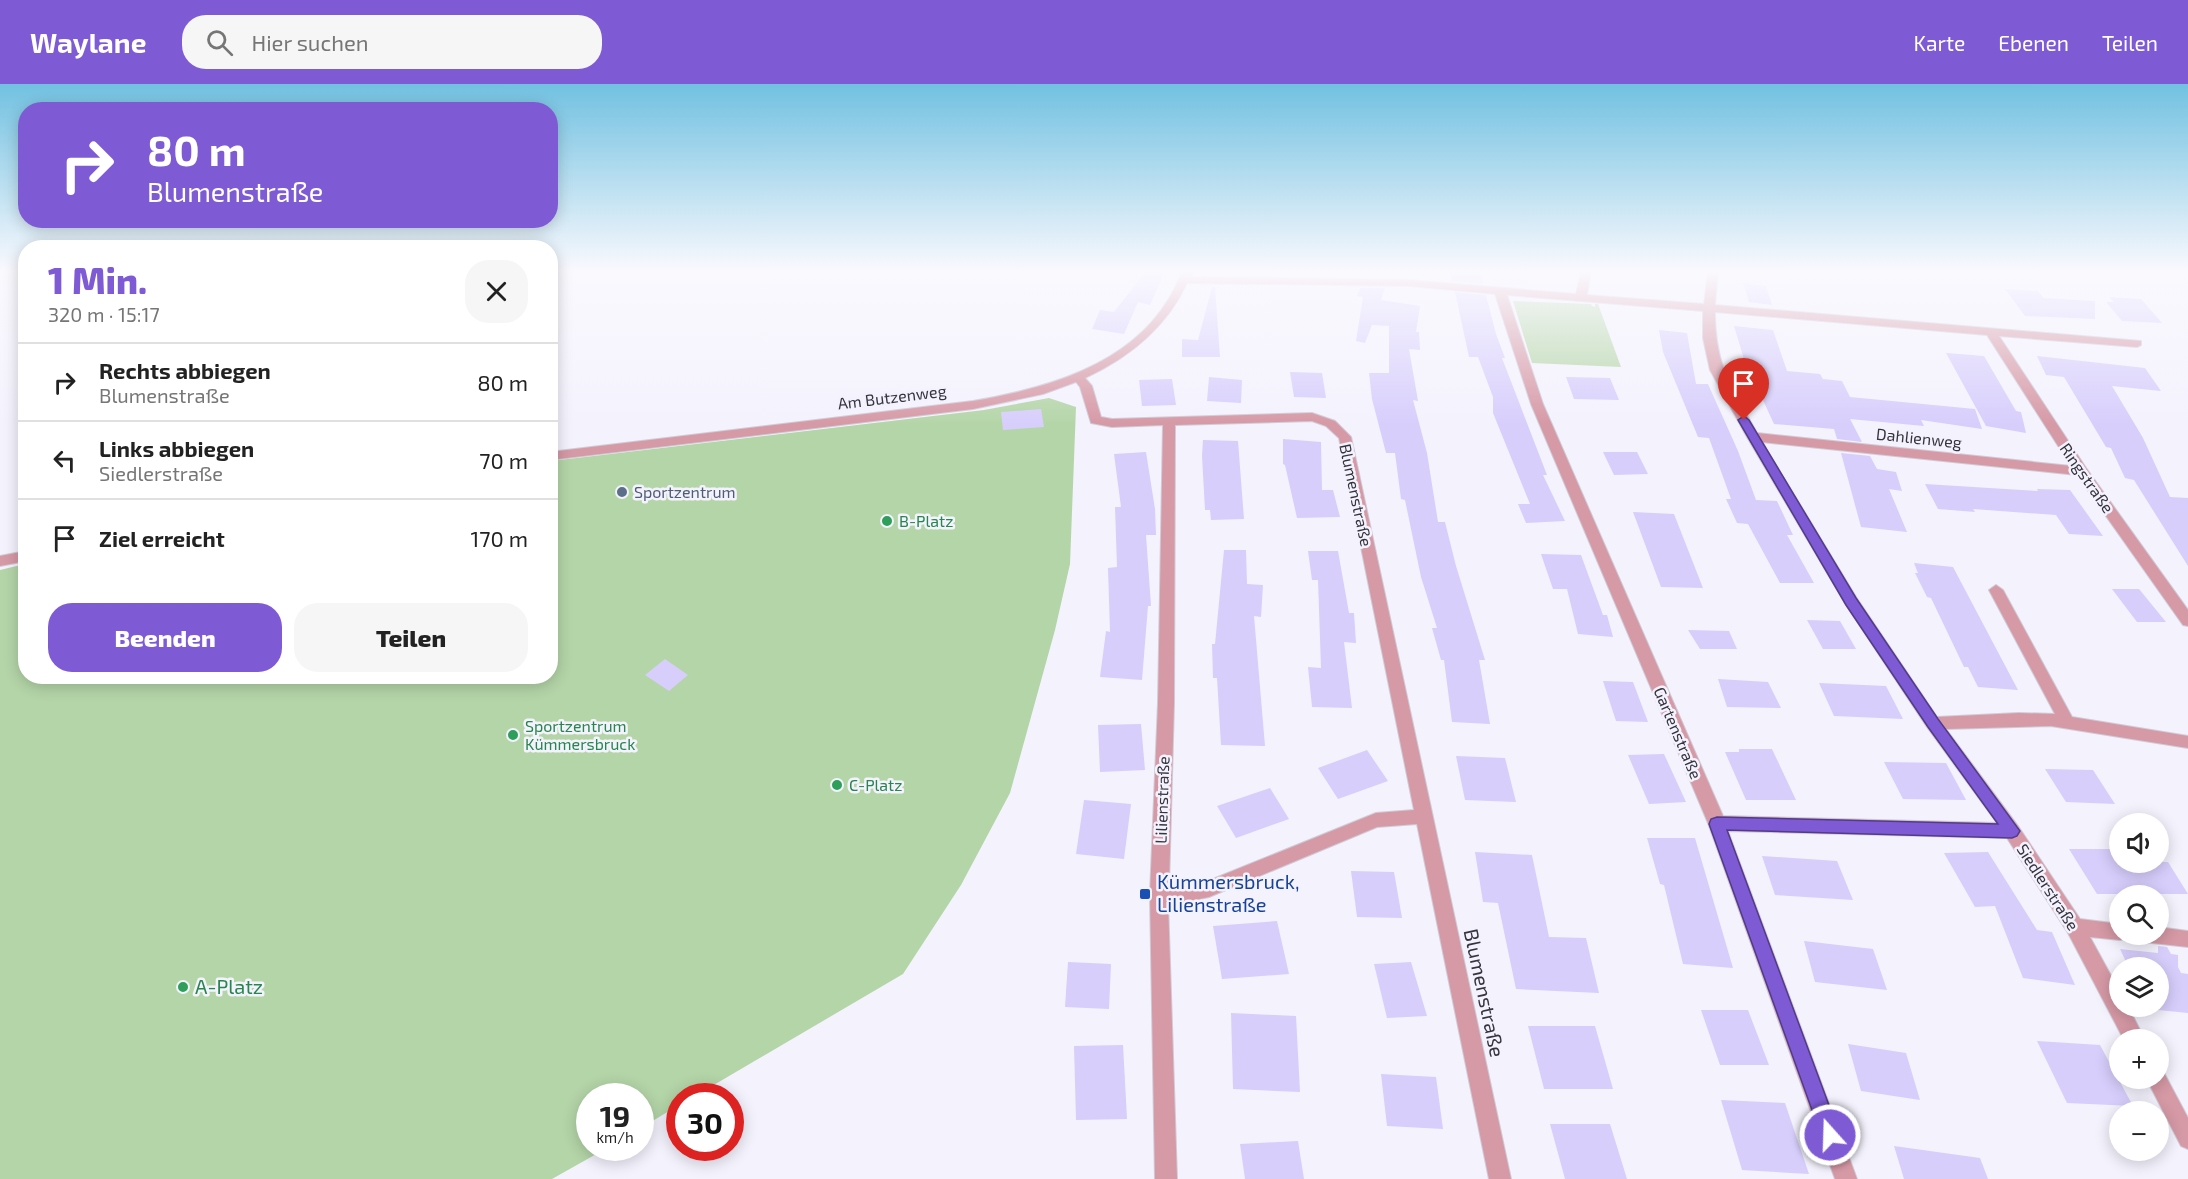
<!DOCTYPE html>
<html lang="de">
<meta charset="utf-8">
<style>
body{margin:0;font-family:"Exo 2",sans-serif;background:#f6f6f6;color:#222;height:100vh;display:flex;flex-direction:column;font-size:22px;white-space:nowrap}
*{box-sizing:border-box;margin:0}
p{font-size:20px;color:#767676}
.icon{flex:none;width:33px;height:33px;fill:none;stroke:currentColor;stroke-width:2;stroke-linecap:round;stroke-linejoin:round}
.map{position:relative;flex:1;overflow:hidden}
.sheet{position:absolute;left:18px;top:156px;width:540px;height:444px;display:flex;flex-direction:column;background:#fff;border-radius:24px;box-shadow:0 3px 15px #0003}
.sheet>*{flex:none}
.banner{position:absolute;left:18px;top:18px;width:540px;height:126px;border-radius:24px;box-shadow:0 3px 15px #0003;background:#7e5bd5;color:#fff;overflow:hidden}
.fabs{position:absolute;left:2109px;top:729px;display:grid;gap:12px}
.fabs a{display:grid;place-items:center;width:60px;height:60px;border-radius:50%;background:#fff;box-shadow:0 3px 15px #0003;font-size:30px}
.speed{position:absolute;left:576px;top:999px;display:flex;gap:12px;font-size:30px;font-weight:700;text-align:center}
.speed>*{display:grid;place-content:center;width:78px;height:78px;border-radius:50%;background:#fff;box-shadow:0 3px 15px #0003;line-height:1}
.speed small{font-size:15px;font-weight:400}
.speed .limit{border:9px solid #d22;background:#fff;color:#111}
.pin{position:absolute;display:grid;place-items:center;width:51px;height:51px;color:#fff;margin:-62px -26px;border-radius:50% 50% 50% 0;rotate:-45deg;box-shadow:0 0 6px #0007}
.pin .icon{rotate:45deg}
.me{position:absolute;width:66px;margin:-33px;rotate:340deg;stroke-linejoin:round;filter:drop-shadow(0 0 4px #0008)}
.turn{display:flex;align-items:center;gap:21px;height:126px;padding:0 30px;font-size:27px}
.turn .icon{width:78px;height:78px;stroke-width:2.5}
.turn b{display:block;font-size:42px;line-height:51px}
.round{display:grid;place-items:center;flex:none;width:63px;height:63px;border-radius:24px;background:#f6f6f6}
.summary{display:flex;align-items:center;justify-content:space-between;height:102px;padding:0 30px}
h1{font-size:36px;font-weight:800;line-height:45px;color:#7e5bd5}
.primary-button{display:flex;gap:12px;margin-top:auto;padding:12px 30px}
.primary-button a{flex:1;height:69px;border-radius:24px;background:#7e5bd5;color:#fff;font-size:24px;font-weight:800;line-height:69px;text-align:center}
.primary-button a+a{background:#f6f6f6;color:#222}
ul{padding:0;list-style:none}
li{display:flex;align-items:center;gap:18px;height:78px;padding:0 30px;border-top:2px solid #e0e0e0}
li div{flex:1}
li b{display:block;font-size:22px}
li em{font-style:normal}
header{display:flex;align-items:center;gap:36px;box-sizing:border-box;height:84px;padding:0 30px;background:#7e5bd5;color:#fff}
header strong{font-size:28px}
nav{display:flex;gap:33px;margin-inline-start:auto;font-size:21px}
.search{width:420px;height:54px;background:#f6f6f6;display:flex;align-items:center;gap:15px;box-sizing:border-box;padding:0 21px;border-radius:24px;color:#767676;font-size:22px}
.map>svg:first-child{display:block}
.green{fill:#b4d5a8}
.building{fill:#d7cefc}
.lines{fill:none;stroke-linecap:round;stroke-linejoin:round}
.street-casing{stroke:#ceccd7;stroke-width:2}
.street{fill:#d699a6;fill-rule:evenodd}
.route{fill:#7e5bd5;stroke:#523b8a;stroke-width:1.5}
.service-dot{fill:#5c6f8a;stroke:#f4f2fd;stroke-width:2}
.leisure-dot{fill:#2e9e5b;stroke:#f4f2fd;stroke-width:2}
.transit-dot{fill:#1a4fb4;stroke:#f4f2fd;stroke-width:2}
.labels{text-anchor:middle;stroke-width:5;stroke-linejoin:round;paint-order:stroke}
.street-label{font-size:16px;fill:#36343e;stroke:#f4f2fd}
.service-label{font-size:16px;fill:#4e5e75;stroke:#f4f2fd;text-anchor:start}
.leisure-label{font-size:16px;fill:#27864d;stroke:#f4f2fd;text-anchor:start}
.near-transit-label{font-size:20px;fill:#164399;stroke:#f4f2fd;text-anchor:start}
.near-leisure-label{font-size:20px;fill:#27864d;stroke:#f4f2fd;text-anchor:start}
.near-street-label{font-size:20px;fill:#36343e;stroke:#f4f2fd}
</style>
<header>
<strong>Waylane</strong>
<div class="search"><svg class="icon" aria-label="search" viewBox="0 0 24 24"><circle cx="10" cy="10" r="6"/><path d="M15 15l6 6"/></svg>Hier suchen</div>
<nav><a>Karte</a><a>Ebenen</a><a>Teilen</a></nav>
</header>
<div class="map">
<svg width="2188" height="1095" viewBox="0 0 2188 1095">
<rect width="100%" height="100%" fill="#f4f2fd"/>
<!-- green -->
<g class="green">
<polygon points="1513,217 1591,220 1592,222 1595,223 1595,220 1598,220 1621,283 1532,279"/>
<polygon points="1049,314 1076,323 1070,480 1055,546 1010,709 961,801 903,890 695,1012 680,1012 679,1021 641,1044 640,1012 590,1012 590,1064 607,1064 552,1095 0,1095 0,486 25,480 26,592 550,592 551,377 984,326"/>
</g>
<!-- building -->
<g class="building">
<polygon points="1146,187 1165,187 1150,221 1138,218 1124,250 1092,245 1100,226 1114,228"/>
<polygon points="1450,187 1480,187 1483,200 1452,197"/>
<polygon points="1743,199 1766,202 1772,221 1749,218"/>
<polygon points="1212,203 1215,203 1220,273 1182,273 1182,255 1198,256"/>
<polygon points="1360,204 1385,204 1381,216 1420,222 1416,248 1419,248 1420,266 1409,265 1418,317 1413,316 1427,369 1438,438 1445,438 1456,482 1485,576 1479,576 1490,640 1452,638 1444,576 1441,576 1432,544 1437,544 1421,493 1405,416 1401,415 1395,369 1386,369 1372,315 1369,289 1389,289 1389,242 1372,241 1365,259 1356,257 1363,213 1357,212"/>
<polygon points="2005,205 2038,207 2044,214 2095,217 2095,235 2025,232"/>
<polygon points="1455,208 1486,211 1496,250 1505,274 1502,274 1547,391 1543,391 1565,437 1526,439 1518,420 1530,420 1493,329 1493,313 1478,273 1469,273"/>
<polygon points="2109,213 2141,215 2162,239 2122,237 2106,218 2114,218"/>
<polygon points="1734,242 1773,246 1787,287 1820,290 1823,295 1842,297 1850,313 1975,325 1982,345 1921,336 1924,342 1850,335 1862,358 1837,355 1834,345 1774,340 1744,275"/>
<polygon points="1659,246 1687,249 1696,300 1708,300 1738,367 1756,416 1777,417 1793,451 1787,451 1814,499 1780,499 1748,440 1737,439 1726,415 1731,415 1709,354 1698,353 1663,268"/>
<polygon points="1946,269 1984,272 2016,327 2021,328 2026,349 1986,342"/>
<polygon points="2037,272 2145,284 2161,307 2112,302 2143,354 2170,413 2188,414 2188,482 2134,396 2125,394 2111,364 2106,363 2064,293 2046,291"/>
<polygon points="1290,288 1322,289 1326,314 1294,313"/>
<polygon points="1209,293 1242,296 1241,319 1207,317"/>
<polygon points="1566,293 1610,294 1619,316 1574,315"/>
<polygon points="1172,295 1176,321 1142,322 1139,296"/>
<polygon points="1041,325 1044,343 1003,346 1001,328"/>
<polygon points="1283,355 1321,358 1322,406 1333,406 1340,433 1297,434 1285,381 1283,380"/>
<polygon points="1203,356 1238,357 1244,435 1211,436 1210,426 1205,426 1202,372"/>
<polygon points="1146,368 1155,425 1156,451 1146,451 1151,522 1148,522 1142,596 1100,593 1106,547 1110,548 1108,484 1117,483 1115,423 1121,423 1114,370"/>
<polygon points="1603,368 1637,368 1648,390 1614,391"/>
<polygon points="1841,369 1870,372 1877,385 1896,388 1902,407 1889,405 1907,448 1861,443"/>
<polygon points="1925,400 2038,407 2037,405 2070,406 2103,452 2069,450 2056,431 1973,425 1975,428 1938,425"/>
<polygon points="1633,428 1674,430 1703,504 1661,503"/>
<polygon points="1224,466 1246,466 1247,500 1263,501 1261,533 1254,532 1265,662 1221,661 1217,594 1213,594 1212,560 1215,560"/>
<polygon points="1308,467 1338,467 1349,529 1354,529 1356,559 1344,558 1352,624 1312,623 1308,583 1321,584 1318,496 1312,496"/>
<polygon points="1541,470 1581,471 1603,531 1607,531 1613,553 1578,550 1567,505 1553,505"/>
<polygon points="1914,479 1953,483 2018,606 1978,603 1968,583 1964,583 1931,514 1927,513 1915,489 1918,489"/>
<polygon points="2112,505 2139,505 2166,538 2137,538"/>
<polygon points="1807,536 1840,537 1856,565 1823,565"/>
<polygon points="1688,546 1729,547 1737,565 1700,565"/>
<polygon points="665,575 688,591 669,607 645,591"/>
<polygon points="1718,595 1768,598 1781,624 1727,623"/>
<polygon points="1603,597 1633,598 1648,638 1616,637"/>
<polygon points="1819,599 1886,602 1903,635 1834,632"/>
<polygon points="1141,640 1145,686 1100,688 1098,641"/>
<polygon points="1739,665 1772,665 1796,716 1746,716 1725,668 1739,668"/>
<polygon points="1367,666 1388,697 1338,715 1318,684"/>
<polygon points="1664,670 1686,718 1649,720 1628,671"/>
<polygon points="1456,672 1505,674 1516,718 1465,716"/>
<polygon points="1884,678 1946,679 1966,716 1903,715"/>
<polygon points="2045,685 2093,686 2115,720 2066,718"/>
<polygon points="1270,704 1289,735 1236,754 1217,722"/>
<polygon points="1084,716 1131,720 1124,775 1076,770"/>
<polygon points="1647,754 1695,754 1733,884 1683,880 1664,801 1660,800"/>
<polygon points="2069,765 2120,765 2120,778 2168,778 2188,810 2097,810"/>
<polygon points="1475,768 1532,771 1549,853 1586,854 1599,909 1516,905 1498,819 1483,818"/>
<polygon points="1988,768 2037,846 2052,848 2075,901 2023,894 1995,822 1975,823 1944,769"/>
<polygon points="1762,772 1837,777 1853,816 1775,811"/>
<polygon points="1351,787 1394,788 1402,834 1357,833"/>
<polygon points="1277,837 1289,890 1222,895 1213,842"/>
<polygon points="1804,857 1873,865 1887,906 1815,898"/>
<polygon points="2158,862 2167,863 2171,870 2178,871 2178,883 2181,889 2188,890 2188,929 2158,926 2158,884 2129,884 2120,865 2158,869"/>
<polygon points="1068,878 1111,880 1109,925 1065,923"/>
<polygon points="1411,878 1427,932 1387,934 1374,880"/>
<polygon points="1701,926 1748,926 1769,981 1720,981"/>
<polygon points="1231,929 1296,932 1300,1008 1233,1005"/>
<polygon points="1528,942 1595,942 1613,1005 1544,1005"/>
<polygon points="2037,957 2100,961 2133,1022 2067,1019"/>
<polygon points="1848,960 1906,969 1920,1016 1861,1007"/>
<polygon points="1123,961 1127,1035 1076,1036 1074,962"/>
<polygon points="1381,990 1436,993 1443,1045 1387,1042"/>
<polygon points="1721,1016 1785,1019 1809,1090 1742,1086"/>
<polygon points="1550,1040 1610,1040 1627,1095 1565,1095"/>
<polygon points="1298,1057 1304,1095 1245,1095 1240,1060"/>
<polygon points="1894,1062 1980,1074 1988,1095 1904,1095"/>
</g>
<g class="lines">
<!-- street casing -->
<g class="street-casing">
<g id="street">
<path d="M 1182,187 L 1193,187 L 1191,193 L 1409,196 L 1576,210 L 1581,187 L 1591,187 L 1587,211 L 1704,220 L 1708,187 L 1718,187 L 1715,221 L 2141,257 L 2141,261 L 2137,263 L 1999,252 L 2086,384 L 2188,526 L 2188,542 L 2183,541 L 2077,391 L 1762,358 L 1856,513 L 1937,633 L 2019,629 L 2055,630 L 1989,506 L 1996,501 L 2003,506 L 2072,633 L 2188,652 L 2188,664 L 2051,642 L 1946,645 L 2018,742 L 2080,835 L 2120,840 L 2120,850 L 2128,850 L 2127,854 L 2120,856 L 2090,853 L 2120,908 L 2120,922 L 2128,922 L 2145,956 L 2124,956 L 2068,849 L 2007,754 L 1728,747 L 1857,1095 L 1835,1095 L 1708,739 L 1531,320 L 1495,210 L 1409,202 L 1187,199 C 1166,244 1130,273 1085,294 L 1092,302 L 1101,333 L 1112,335 L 1312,329 L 1335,337 L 1351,353 L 1511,1095 L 1489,1095 L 1417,740 L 1377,743 L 1209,813 L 1190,817 L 1168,818 L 1177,1095 L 1155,1095 L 1150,810 L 1158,619 L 1163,341 L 1112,343 L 1091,339 L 1080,303 L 1076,298 L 1043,310 L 973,325 L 550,376 L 550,368 L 973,317 C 1044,305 1128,282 1168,216 C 1174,207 1178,197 1182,187 ZM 1507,211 L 1703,227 L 1703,254 L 1710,286 L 1747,353 L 1846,521 L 1927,643 L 1997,739 L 1723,732 L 1543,320 ZM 1715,228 L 1987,251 L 2071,382 L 1757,349 C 1732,304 1715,283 1715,228 ZM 1312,337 L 1326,342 L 1339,354 L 1414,726 L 1376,729 L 1208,797 L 1169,802 L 1174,619 L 1175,341 Z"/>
<polygon points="26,467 26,477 0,482 0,472"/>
<polygon points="2158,843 2188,847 2188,863 2143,858 2136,856 2134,850 2158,850"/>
<polygon points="2158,985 2163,987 2188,1034 2188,1065 2181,1062 2146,994 2158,994"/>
</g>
</g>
<!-- street -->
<use href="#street" class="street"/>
</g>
<!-- sky -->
<linearGradient id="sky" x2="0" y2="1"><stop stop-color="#71c1e1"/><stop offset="0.55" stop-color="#faf9fe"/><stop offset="1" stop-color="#faf9fe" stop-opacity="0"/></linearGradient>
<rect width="2188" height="341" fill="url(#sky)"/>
<!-- route -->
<polygon class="route" points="1744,332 1749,336 1856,514 1938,635 2020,747 2017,752 2012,754 1727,746 1840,1051 1837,1057 1830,1060 1824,1057 1821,1051 1709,740 1711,735 1717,733 1998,740 1928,643 1846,521 1738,336"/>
<!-- markers -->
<circle class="service-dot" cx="622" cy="408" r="6"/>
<g class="leisure-dot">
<circle cx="887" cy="437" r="6"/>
<circle cx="513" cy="651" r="6"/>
<circle cx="837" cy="701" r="6"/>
<circle cx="183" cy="903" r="6"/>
</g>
<rect class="transit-dot" x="1139" y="804" width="12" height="12" rx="3"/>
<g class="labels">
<!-- street labels -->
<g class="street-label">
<text transform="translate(892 313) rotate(-7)" y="6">Am Butzenweg</text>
<text transform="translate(1919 354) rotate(6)" y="6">Dahlienweg</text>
<text transform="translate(2087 394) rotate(55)" y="6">Ringstraße</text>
<text transform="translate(1356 411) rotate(78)" y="6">Blumenstraße</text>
<text transform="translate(1678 649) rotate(67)" y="6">Gartenstraße</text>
<text transform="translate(1162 716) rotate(-88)" y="6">Lilienstraße</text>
<text transform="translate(2048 803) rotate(57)" y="6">Siedlerstraße</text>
</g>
<!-- service labels -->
<g class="service-label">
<text x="634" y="414">Sportzentrum</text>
</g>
<!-- leisure labels -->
<g class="leisure-label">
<text x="899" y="443">B-Platz</text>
<text x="525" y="648">Sportzentrum<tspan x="525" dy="18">Kümmersbruck</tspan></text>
<text x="849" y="707">C-Platz</text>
</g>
<!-- near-transit labels -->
<g class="near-transit-label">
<text x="1157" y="805">Kümmersbruck,<tspan x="1157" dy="23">Lilienstraße</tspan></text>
</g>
<!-- near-leisure labels -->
<g class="near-leisure-label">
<text x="195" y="910">A-Platz</text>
</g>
<!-- near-street labels -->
<g class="near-street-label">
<text transform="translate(1484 909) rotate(78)" y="7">Blumenstraße</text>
</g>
</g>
</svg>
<div class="fabs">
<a><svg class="icon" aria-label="sound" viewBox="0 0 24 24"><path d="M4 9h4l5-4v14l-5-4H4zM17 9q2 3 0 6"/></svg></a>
<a><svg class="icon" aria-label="search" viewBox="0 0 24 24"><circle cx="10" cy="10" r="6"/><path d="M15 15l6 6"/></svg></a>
<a><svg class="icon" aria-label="layers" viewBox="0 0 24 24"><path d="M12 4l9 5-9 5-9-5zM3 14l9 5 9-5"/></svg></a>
<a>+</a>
<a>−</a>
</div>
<div class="speed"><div>19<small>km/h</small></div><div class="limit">30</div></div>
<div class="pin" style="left:1744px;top:336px;background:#d93025"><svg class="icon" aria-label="arrive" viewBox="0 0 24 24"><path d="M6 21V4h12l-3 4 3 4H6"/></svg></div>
<svg class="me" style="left:1830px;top:1051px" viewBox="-20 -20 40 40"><circle r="17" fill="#7e5bd5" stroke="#fff" stroke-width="3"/><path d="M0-11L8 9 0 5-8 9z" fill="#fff"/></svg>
<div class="banner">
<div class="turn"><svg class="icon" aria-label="right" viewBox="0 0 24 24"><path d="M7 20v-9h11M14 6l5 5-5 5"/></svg><div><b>80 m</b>Blumenstraße</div></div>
</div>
<section class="sheet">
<div class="summary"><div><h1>1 Min.</h1><p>320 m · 15:17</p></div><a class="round"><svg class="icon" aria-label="close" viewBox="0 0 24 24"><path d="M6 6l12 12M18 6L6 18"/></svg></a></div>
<ul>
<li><svg class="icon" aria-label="right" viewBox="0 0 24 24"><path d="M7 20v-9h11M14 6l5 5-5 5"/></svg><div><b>Rechts abbiegen</b><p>Blumenstraße</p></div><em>80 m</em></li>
<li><svg class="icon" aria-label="left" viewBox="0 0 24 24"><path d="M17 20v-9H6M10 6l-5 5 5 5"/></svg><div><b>Links abbiegen</b><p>Siedlerstraße</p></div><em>70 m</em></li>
<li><svg class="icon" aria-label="arrive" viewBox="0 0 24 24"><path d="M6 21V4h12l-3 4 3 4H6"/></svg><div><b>Ziel erreicht</b></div><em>170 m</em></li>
</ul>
<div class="primary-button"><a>Beenden</a><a>Teilen</a></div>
</section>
</div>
